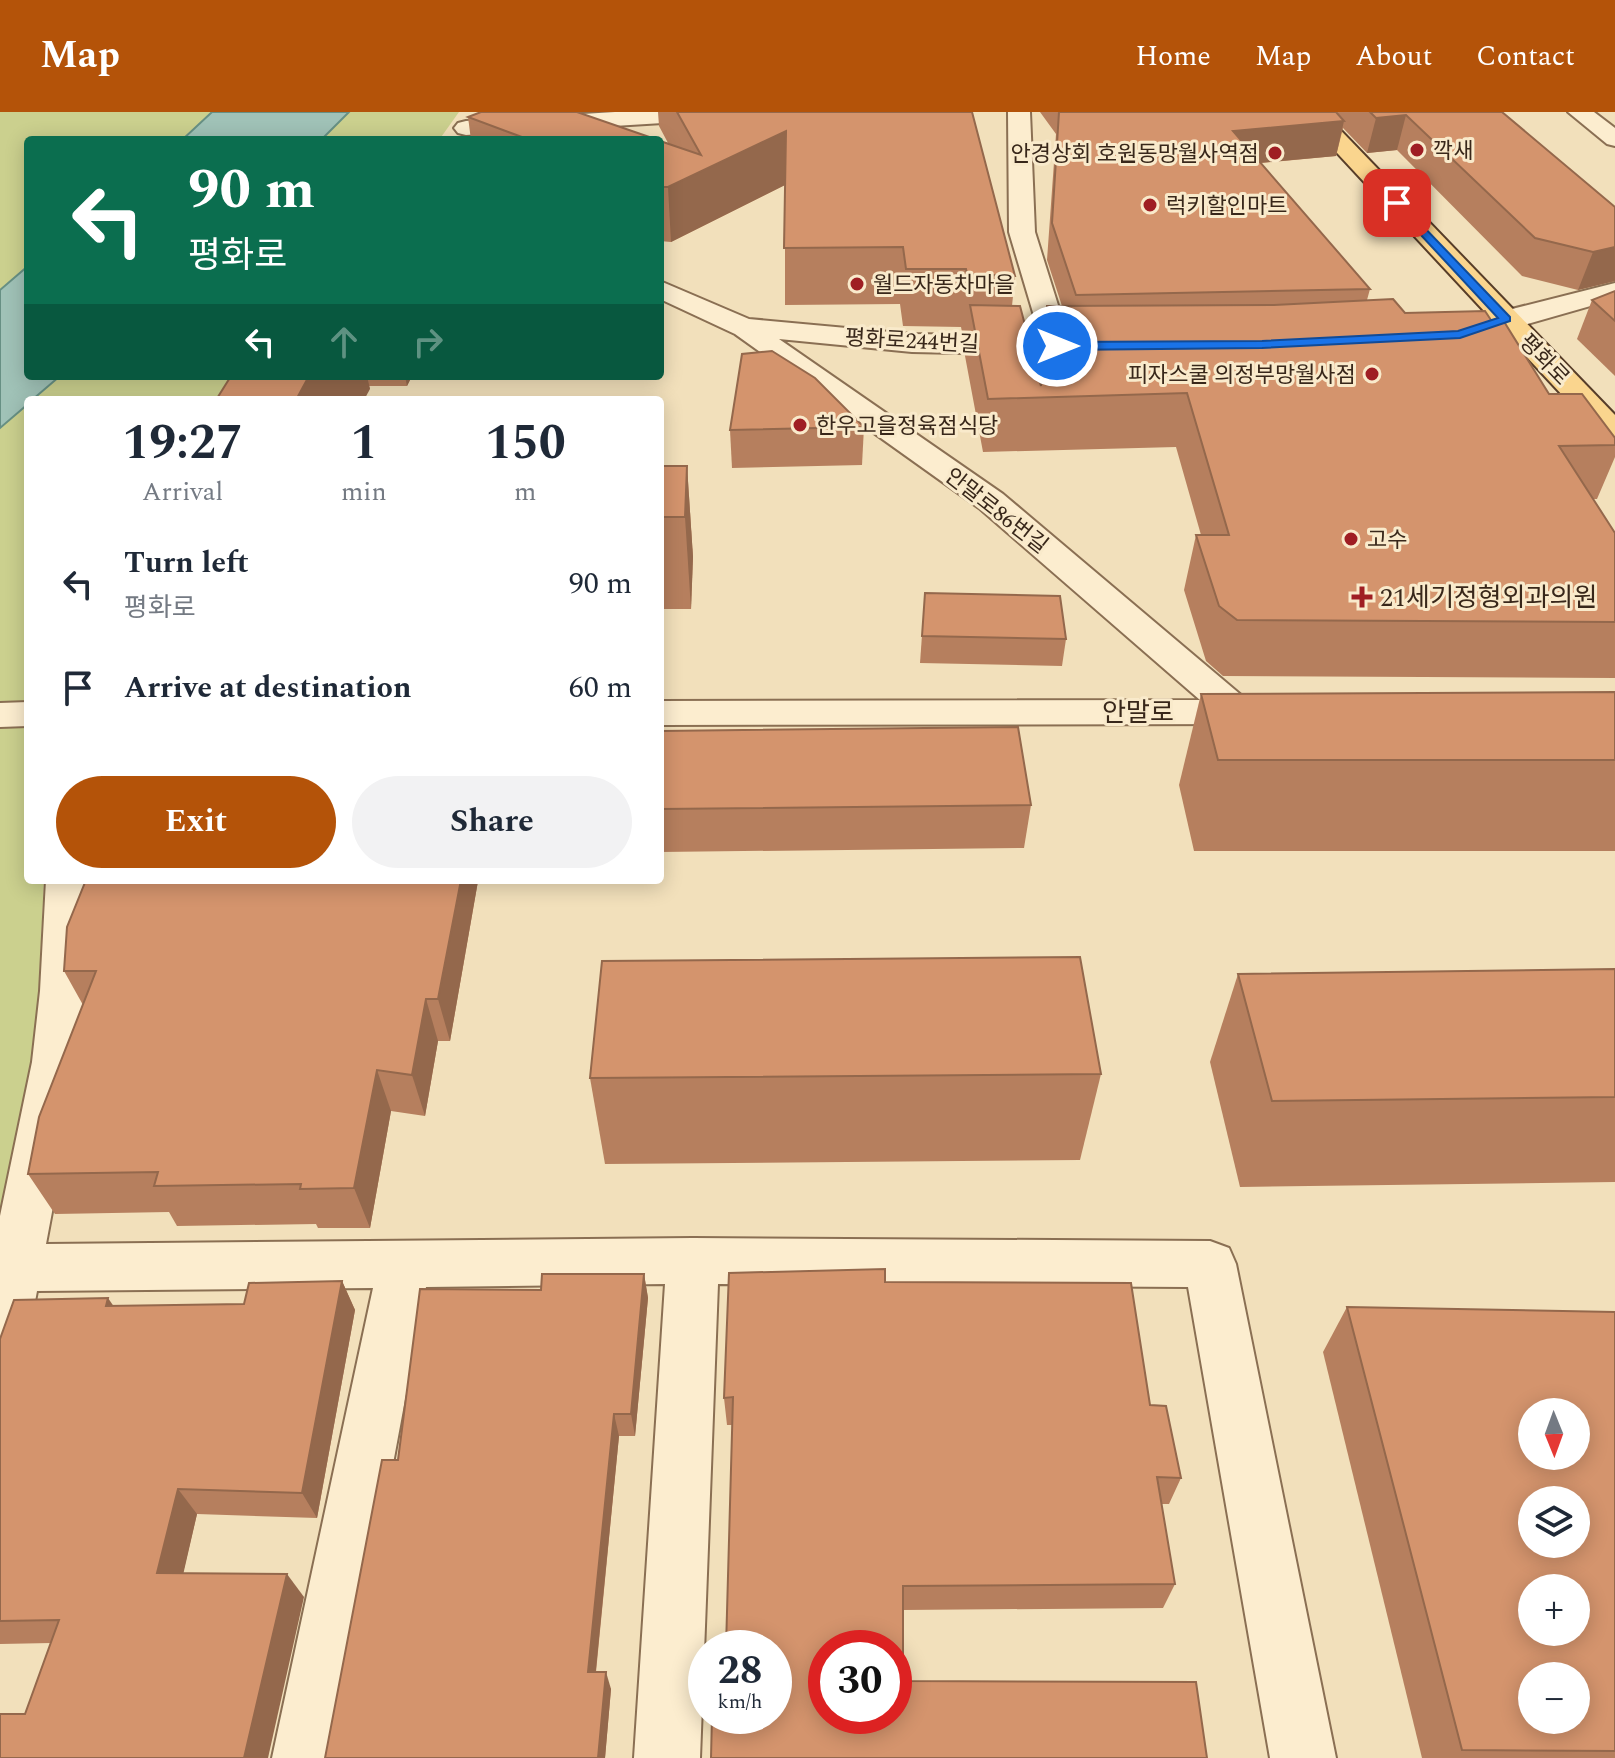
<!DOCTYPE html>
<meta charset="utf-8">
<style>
body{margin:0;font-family:Spectral,"Noto Sans KR",serif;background:#f2f2f3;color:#1f2937;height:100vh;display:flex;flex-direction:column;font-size:30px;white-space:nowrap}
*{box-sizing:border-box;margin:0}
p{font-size:26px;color:#747a83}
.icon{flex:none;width:44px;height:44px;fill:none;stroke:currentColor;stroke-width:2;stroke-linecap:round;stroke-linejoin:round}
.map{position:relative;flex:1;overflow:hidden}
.panel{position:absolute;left:24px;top:284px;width:640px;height:488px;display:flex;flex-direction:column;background:#fff;border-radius:8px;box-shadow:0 4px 20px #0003}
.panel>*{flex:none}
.hud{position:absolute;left:24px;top:24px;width:640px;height:244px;border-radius:8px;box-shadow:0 4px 20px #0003;background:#0b6e4f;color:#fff;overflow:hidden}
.needle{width:52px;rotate:179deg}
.controls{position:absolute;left:1518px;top:1286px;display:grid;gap:16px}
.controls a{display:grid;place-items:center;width:72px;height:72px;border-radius:50%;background:#fff;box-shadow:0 4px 20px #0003;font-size:40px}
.speed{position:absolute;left:688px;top:1518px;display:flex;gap:16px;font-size:40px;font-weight:700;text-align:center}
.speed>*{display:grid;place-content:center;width:104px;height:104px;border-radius:50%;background:#fff;box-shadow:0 4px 20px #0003;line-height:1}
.speed small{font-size:20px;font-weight:400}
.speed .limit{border:12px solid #d22;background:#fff;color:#111}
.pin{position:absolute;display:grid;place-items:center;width:68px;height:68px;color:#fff;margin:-34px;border-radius:16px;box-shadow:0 4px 12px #0006}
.me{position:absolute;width:88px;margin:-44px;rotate:90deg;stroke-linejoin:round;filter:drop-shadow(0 0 6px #0008)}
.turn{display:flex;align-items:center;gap:28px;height:168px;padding:0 32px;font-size:36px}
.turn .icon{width:104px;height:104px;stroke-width:2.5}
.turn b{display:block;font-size:56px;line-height:68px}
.lanes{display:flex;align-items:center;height:76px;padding:0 32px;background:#0003;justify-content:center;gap:40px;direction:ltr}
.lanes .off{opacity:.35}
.eta{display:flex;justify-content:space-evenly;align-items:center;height:136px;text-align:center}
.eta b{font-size:48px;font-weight:700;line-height:56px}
.primary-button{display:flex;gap:16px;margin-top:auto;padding:16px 32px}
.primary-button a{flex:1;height:92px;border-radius:48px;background:#b45309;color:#fff;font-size:32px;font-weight:700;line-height:92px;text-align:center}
.primary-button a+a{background:#f2f2f3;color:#1f2937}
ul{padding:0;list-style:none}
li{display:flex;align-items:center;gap:24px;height:104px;padding:0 32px}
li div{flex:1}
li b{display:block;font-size:30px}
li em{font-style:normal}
header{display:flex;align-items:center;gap:48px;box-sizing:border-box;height:112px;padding:0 40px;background:#b45309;color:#fff}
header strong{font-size:38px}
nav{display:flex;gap:44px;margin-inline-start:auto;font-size:28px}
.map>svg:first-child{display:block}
.green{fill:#cbd08e}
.water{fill:#a0c2b7;stroke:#679084;stroke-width:2}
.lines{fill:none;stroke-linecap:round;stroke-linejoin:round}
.minor-casing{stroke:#8a6f53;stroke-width:4}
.major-casing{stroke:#573d29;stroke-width:4}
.minor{fill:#fcedcf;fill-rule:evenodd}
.major{fill:#fad58e;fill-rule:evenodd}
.wall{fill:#b67f5e}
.shaded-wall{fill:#94684c}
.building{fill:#d4946d;stroke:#94684c;stroke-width:2;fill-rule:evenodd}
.route{fill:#1a73e8;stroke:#114b97;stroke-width:2}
.poi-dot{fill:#9f1e23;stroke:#f9eacb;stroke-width:3}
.labels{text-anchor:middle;stroke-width:6;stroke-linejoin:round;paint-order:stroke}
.far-poi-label{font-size:22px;fill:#38271a;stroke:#f9eacb;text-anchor:start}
.far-street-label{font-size:22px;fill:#38271a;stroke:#f9eacb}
.poi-label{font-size:26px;fill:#38271a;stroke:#f9eacb;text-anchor:start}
.street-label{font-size:26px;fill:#38271a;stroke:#f9eacb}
</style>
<header>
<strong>Map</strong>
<nav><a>Home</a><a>Map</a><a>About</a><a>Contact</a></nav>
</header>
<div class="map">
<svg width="1615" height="1646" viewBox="0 0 1615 1646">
<rect width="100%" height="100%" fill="#f2e0bb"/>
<!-- green -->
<polygon class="green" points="0,0 459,0 439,28 28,28 28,264 280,264 261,288 28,288 28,768 44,768 35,956 0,1158"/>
<!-- water -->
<g class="water">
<polygon points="212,0 349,0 321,28 182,28"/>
<polygon points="28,154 28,264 60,264 32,288 28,288 28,292 0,316 0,178"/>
</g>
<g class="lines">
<!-- minor casing -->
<g class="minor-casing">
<g id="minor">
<polygon points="615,0 739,0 736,5 728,7 466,23 458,21 454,16 458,11 466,9"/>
<polygon points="1008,0 1030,0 1035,120 1068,225 1111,228 1115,234 1111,240 1057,243 912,240 779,227 1003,382 1247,588 1271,591 1276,600 1271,609 1257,612 660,613 660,589 1200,588 979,396 735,222 660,187 660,169 749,207 912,222 1040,224 1009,120"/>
<polygon points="1568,0 1594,0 1615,16 1615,34 1607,32"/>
<polygon points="1615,171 1615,187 1461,231 1451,228 1447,222 1451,216 1496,201"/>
<polygon points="28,590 28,614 0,615 0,591"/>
<polygon points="46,768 88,768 86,879 80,950 46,1132 693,1126 1210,1129 1229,1136 1236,1152 1336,1646 1270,1646 1188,1175 718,1172 700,1646 634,1646 665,1172 426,1175 338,1646 272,1646 373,1176 37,1179 27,1233 19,1251 0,1258 0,1104 32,950 40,879"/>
</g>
</g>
<!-- major casing -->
<g class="major-casing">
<polygon id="major" points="1299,0 1323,0 1615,303 1615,330 1604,328"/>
</g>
<!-- minor -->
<use href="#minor" class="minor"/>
<!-- major -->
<use href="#major" class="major"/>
</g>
<!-- wall -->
<g class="wall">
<polygon points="658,0 972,0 1015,164 1012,194 1039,266 1047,194 1062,194 1047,148 1056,22 1040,0 1502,0 1615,95 1615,169 1578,178 1522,164 1397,38 1367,41 1343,16 1336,44 1261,51 1370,177 1367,188 1405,201 1491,208 1549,282 1615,326 1615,345 1597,387 1593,387 1615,421 1615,566 1223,564 1206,549 1184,478 1196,423 1201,423 1176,335 983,340 965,244 967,220 962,220 961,215 903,214 900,192 785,193 785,73 671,130 660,129 660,29 668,31 659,14"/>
<polygon points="468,5 658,28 471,28"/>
<polygon points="1615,179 1615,264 1577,227 1592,188"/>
<polygon points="231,264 412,264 407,274 369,274 370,277"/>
<polygon points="864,315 862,353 732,356 730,318"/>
<polygon points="660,354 687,354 693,445 691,497 660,497"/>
<polygon points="925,481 1066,527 1062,554 920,551"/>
<polygon points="1615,580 1615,739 1194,739 1179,673 1201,582"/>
<polygon points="660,619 1031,693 1024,736 660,740"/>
<polygon points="83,768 490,768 490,769 478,769 450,929 438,929 425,1004 391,999 370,1116 318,1116 316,1112 177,1114 169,1100 55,1102 28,1062 83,893 64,859 85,771"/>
<polygon points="1615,857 1615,1070 1240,1075 1210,950 1238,862"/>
<polygon points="1101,962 1080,1048 605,1052 590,966"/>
<polygon points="644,1162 648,1186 635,1324 619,1324 596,1560 611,1577 605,1646 325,1646 398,1348 541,1178"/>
<polygon points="342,1169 355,1198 317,1406 197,1402 183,1461 304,1485 25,1602 51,1531 0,1532 0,1227 113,1194 244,1192"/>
<polygon points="885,1170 1150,1293 1181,1366 1169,1392 1161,1392 1175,1472 1163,1496 903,1498 774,1604 733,1313 727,1313 724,1286"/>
<polygon points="1347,1195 1615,1200 1615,1646 1422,1646 1323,1240"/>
</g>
<!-- shaded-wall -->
<g class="shaded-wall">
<polygon points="1406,3 1397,38 1367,41 1376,6"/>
<polygon points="1344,9 1336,44 1226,54 1233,19"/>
<polygon points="786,19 787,72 671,130 668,75"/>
<polygon points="1615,135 1615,169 1578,178 1593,140"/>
<polygon points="309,264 367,264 370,277 364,288 296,288"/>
<polygon points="405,264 412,264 407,274"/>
<polygon points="687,354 693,445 691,497 685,405"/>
<polygon points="461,768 478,769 450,929 438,887"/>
<polygon points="426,887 438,929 425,1004 412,963"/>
<polygon points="377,958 391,999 370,1116 354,1076"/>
<polygon points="644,1162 648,1186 635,1324 631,1302"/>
<polygon points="342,1169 355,1198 317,1406 302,1381"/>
<polygon points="108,1186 128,1215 106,1194"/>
<polygon points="614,1302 619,1324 594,1577 588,1560"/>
<polygon points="178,1377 197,1402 178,1485 157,1461"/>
<polygon points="287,1462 304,1485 268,1646 244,1646"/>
<polygon points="606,1560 611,1577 605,1646 598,1646"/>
</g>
<!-- building -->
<g class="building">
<polygon points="481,0 577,0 658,28 530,28 468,5"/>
<polygon points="677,0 972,0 1015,164 967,162 966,157 906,157 903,135 784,136 786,19 668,75 660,75 660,29 701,43"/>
<polygon points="1059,0 1336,0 1344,9 1233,19 1370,177 1076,183 1052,111"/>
<polygon points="1370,0 1502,0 1615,95 1615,135 1593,140 1535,126 1406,3 1376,6"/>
<polygon points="1615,179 1615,209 1592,188"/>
<polygon points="1393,187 1405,201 1485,199 1491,208 1503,208 1549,282 1582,282 1615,326 1615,333 1559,334 1615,421 1615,510 1237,508 1219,494 1196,423 1229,423 1187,281 988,287 970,193 1020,194 1041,274 1047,194 1274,193"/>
<polygon points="772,239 815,266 864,315 730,318 742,242"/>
<polygon points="231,264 309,264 296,288 216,288"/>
<polygon points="660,354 687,354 685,405 660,405"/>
<polygon points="925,481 1060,484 1066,527 922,524"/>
<polygon points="1615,580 1615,648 1218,648 1201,582"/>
<polygon points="1018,615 1031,693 660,697 660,619"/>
<polygon points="86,768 461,768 438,887 426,887 412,963 377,958 354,1076 300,1077 301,1072 154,1074 158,1060 28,1062 39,1005 96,859 64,859 67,815"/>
<polygon points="1080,845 1101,962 590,966 602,849"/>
<polygon points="1615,857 1615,985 1272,989 1238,862"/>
<path d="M 885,1157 L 885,1170 L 1131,1171 L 1150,1293 L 1166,1294 L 1181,1366 L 1157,1365 L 1175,1472 L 903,1474 L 903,1569 L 1196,1570 L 1207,1646 L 711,1646 L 712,1604 L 774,1604 L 774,1536 L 726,1536 L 733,1285 L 724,1286 L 729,1161 ZM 826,1536 L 894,1536 L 894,1604 L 826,1604 Z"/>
<polygon points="542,1162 644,1162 631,1302 614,1302 588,1560 606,1560 598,1646 325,1646 382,1348 398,1348 420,1177 541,1178"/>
<polygon points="342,1169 302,1381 178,1377 157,1461 287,1462 244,1646 0,1646 0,1602 25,1602 59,1508 0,1509 0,1227 14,1188 108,1186 106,1194 244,1192 249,1171"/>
<path d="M 1347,1195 L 1615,1200 L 1615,1639 L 1462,1638 ZM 1532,1300 L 1576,1300 L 1576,1344 L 1532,1344 ZM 1532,1388 L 1576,1388 L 1576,1432 L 1532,1432 ZM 1532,1476 L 1576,1476 L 1576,1520 L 1532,1520 ZM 1532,1564 L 1576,1564 L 1576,1608 L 1532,1608 Z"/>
</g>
<!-- route -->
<polygon class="route" points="1397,87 1510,205 1510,209 1460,226 1262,236 1057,238 1051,234 1057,230 1262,229 1458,219 1498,206 1393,93 1391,91"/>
<!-- markers -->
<g class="poi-dot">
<circle cx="1417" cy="38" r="8"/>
<circle cx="1275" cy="41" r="8"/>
<circle cx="1150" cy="93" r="8"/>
<circle cx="857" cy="172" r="8"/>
<circle cx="1372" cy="262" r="8"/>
<circle cx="800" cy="313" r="8"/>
<circle cx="1351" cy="427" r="8"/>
<path d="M1358 473h8v8h8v8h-8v8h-8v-8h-8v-8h8z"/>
</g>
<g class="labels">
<!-- far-poi labels -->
<g class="far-poi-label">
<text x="1433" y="46">깍새</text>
<text x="1259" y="49" text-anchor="end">안경상회 호원동망월사역점</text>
<text x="1166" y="101">럭키할인마트</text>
<text x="873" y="180">월드자동차마을</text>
<text x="1356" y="270" text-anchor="end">피자스쿨 의정부망월사점</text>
<text x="816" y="321">한우고을정육점식당</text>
<text x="1367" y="435">고수</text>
</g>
<!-- far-street labels -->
<g class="far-street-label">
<text transform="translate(912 228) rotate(3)" y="8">평화로244번길</text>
<text transform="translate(1545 247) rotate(46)" y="8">평화로</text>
<text transform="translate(997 398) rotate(38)" y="8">안말로86번길</text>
</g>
<!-- poi labels -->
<g class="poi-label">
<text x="1380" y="494">21세기정형외과의원</text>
</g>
<!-- street labels -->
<g class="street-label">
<text x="1138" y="609">안말로</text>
</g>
</g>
</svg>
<div class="controls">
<a><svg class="needle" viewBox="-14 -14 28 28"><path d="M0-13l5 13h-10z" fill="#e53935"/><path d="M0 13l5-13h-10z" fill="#747a83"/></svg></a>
<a><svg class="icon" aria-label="layers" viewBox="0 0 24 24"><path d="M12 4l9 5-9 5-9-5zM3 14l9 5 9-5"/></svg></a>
<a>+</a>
<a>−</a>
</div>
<div class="speed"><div>28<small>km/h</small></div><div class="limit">30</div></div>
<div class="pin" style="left:1397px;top:91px;background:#d93025"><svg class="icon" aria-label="arrive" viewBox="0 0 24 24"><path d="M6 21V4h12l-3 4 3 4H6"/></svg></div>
<svg class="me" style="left:1057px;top:234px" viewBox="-20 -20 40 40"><circle r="17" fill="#1a73e8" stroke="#fff" stroke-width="3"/><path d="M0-11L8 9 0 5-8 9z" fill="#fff"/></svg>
<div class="hud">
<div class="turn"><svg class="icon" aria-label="left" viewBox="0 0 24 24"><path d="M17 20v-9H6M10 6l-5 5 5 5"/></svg><div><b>90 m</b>평화로</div></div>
<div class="lanes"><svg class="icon" aria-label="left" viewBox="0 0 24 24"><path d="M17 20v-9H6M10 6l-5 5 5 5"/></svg><svg class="icon off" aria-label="ahead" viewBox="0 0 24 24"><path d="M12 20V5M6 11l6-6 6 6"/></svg><svg class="icon off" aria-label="right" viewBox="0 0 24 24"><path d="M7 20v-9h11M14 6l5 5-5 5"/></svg></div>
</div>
<section class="panel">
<div class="eta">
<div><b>19:27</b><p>Arrival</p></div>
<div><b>1</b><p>min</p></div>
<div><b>150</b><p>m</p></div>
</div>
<ul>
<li><svg class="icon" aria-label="left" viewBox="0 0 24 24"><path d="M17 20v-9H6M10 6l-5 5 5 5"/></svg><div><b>Turn left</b><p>평화로</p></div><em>90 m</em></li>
<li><svg class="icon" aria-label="arrive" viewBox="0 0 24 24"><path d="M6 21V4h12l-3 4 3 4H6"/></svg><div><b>Arrive at destination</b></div><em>60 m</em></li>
</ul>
<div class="primary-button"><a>Exit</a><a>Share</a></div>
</section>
</div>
